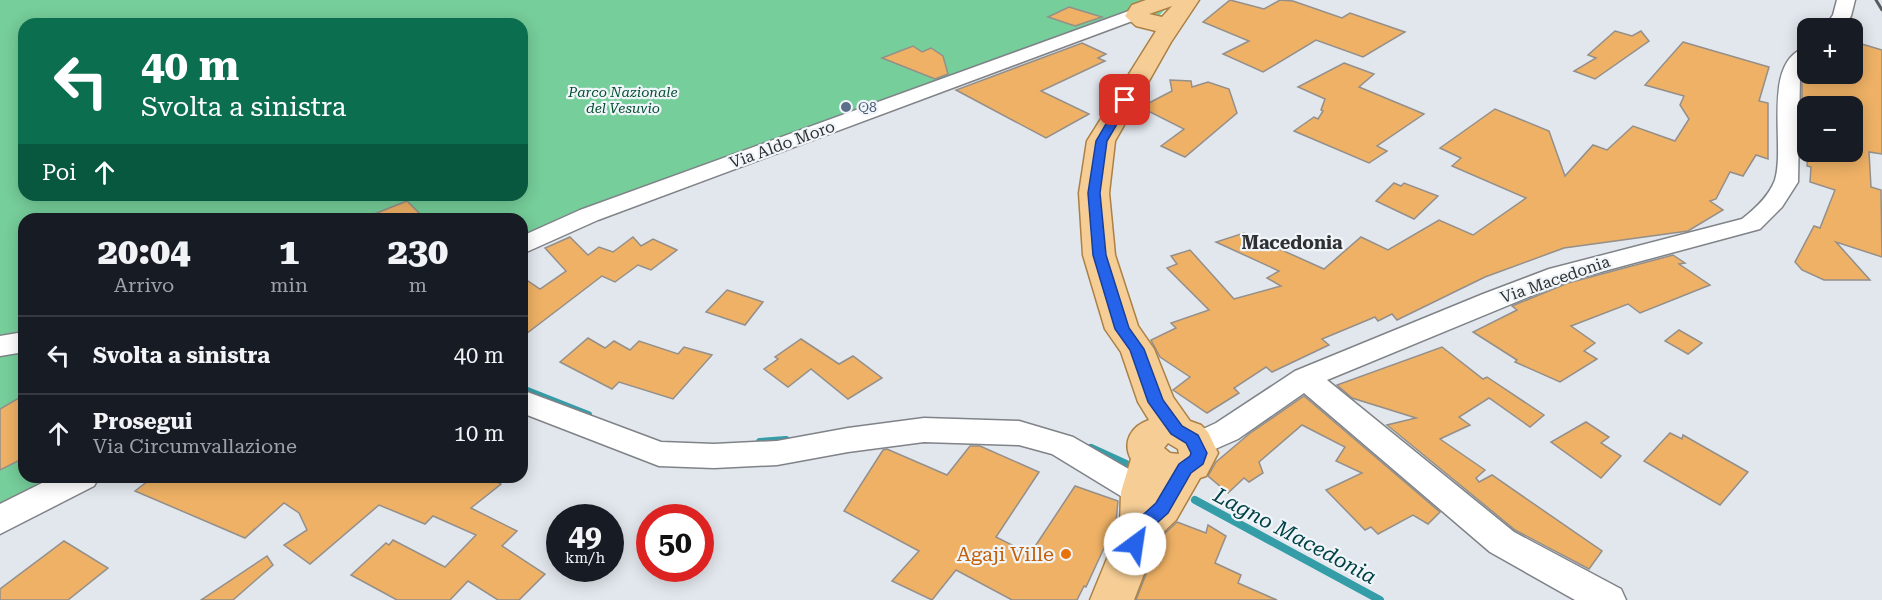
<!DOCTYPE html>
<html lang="it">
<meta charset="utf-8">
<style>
body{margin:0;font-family:"Roboto Serif",serif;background:#20242c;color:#f1f3f6;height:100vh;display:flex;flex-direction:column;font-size:22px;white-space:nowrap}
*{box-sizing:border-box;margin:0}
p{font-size:20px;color:#9ea1a6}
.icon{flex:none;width:33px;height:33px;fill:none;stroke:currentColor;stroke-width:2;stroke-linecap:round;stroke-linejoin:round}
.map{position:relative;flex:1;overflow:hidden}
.drawer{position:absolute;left:18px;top:213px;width:510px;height:270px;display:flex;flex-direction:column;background:#171b24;border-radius:18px;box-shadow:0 3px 15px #0003}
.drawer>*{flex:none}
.banner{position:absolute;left:18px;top:18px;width:510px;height:183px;border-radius:18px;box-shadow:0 3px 15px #0003;background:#0b6e4f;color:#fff;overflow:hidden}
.buttons{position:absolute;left:1797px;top:18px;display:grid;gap:12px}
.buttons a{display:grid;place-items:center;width:66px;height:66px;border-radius:12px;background:#171b24;box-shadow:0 3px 15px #0003;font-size:30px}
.speed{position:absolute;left:546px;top:504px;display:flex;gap:12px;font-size:30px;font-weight:700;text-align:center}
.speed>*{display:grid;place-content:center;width:78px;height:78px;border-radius:50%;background:#171b24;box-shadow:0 3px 15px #0003;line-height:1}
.speed small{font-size:15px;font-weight:400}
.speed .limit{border:9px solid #d22;background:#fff;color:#111}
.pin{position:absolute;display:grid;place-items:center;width:51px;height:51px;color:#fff;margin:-26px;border-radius:12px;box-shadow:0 3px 9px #0006}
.me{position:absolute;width:66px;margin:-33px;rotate:31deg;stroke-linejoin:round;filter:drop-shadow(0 0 4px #0008)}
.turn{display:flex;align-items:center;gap:21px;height:126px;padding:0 24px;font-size:27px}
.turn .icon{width:78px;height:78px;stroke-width:2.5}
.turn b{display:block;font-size:42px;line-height:51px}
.then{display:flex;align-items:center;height:57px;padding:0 24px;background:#0003;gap:12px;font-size:22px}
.eta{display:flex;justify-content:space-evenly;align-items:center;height:102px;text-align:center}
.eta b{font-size:36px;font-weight:800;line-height:42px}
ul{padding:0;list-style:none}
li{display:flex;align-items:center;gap:18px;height:78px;padding:0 24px;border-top:2px solid #363941}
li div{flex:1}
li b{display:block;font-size:22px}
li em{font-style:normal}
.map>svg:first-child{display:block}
.green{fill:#76ce9a;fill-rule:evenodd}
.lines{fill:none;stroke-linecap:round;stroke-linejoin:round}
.stream{stroke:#359da7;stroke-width:8}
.building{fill:#eeb165;stroke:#948f8a;stroke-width:1.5}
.minor-casing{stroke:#7f8388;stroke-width:3}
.major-casing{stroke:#ab8145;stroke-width:3}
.minor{fill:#fff;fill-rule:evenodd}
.major{fill:#f5cd95;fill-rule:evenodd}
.rail{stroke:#585b5e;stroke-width:3}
.route{fill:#2563eb;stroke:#184099;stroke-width:1.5}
.service-dot{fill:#5c6f8a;stroke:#f0f5fa;stroke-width:2}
.food-dot{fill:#e8710a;stroke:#f0f5fa;stroke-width:2}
.labels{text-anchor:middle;stroke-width:4.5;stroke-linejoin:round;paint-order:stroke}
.far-park-label{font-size:14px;font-style:italic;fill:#06502f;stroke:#f0f5fa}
.far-service-label{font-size:14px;fill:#4e5e75;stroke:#f0f5fa;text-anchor:start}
.street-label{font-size:16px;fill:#2e3032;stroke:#f0f5fa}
.neighbourhood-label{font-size:18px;font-weight:bold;fill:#2e3032;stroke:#f0f5fa}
.near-food-label{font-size:20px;fill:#c56008;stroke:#f0f5fa;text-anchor:end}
.near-water-label{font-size:21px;font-style:italic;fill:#004146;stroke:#f0f5fa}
</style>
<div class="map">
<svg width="1882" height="600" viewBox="0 0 1882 600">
<rect width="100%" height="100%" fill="#e2e7ed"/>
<!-- green -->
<path class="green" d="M 0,0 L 1173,0 L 1159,16 L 1110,27 L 602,215 L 522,254 L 522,219 L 24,219 L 24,477 L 95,477 L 0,528 ZM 24,24 L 522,24 L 522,195 L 24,195 Z"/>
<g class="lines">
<!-- stream -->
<g class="stream">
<polyline points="522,389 588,415"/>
<polyline points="760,442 786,440"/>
<polyline points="1091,448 1126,464"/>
<polyline points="1195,500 1380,600"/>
</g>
</g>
<!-- building -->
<g class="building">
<polygon points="1230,0 1264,9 1280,0 1293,1 1342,18 1350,13 1405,32 1363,57 1316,40 1263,72 1223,54 1249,41 1203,22"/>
<polygon points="1069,7 1102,17 1075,26 1048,17"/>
<polygon points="1615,31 1632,36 1641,31 1649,41 1595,79 1574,71 1596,58 1588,55"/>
<polygon points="1852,41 1882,50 1882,154 1869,152 1871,187 1881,190 1882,257 1836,242 1870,280 1824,280 1802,270 1795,262 1814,226 1820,228 1835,190 1810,182 1811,167 1807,166 1808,152 1852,152 1852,106 1802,106 1802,78 1804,70 1808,74 1852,74"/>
<polygon points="1683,42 1769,67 1759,101 1768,103 1768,159 1756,155 1743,176 1730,172 1716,199 1710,201 1723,210 1688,231 1564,248 1485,277 1397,320 1392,314 1378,321 1375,317 1322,339 1329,345 1272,372 1266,367 1234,388 1239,393 1207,413 1173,390 1190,377 1160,357 1151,340 1176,328 1171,323 1209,310 1167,268 1177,264 1171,256 1190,250 1234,299 1281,286 1267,278 1279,271 1216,242 1244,233 1324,269 1361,237 1388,250 1439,220 1473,235 1526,198 1452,166 1461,158 1440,148 1495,109 1549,131 1565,176 1593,145 1607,150 1633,126 1675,141 1689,119 1680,105 1684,96 1645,85"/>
<polygon points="1082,43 1106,54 1098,58 1105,61 1041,91 1089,114 1046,138 956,90"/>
<polygon points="913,46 922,52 931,48 943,56 948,74 935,79 882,58"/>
<polygon points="1344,63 1374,74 1359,87 1424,114 1377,146 1387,151 1369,163 1294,131 1314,117 1318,119 1323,111 1321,110 1325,99 1298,87"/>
<polygon points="1170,80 1191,81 1192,87 1208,82 1229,89 1237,113 1185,157 1161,146 1184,129 1144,109 1147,107 1143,106 1172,91"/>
<polygon points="1394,183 1401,186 1404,183 1438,196 1414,219 1376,201"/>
<polygon points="407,201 425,219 365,219 364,218"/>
<polygon points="570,237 588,255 599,247 613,252 633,237 641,246 653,239 677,250 651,270 638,265 615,282 602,276 522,337 522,277 540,289 566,271 545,248"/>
<polygon points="1673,255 1685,263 1679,264 1710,285 1640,313 1628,304 1571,326 1595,343 1584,351 1597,359 1560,382 1515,362 1517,360 1473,332 1517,310 1512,306 1568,283"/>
<polygon points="727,290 763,302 745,325 706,312"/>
<polygon points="1679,330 1702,343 1688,354 1665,341"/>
<polygon points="588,338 605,348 614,341 630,350 639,341 678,354 684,347 712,355 673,399 619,382 612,389 560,362"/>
<polygon points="801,339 839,364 853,356 882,378 848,399 811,369 788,387 764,369 778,359 775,357"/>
<polygon points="1442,347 1483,379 1487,377 1544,415 1530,427 1489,398 1459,417 1470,425 1440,439 1485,470 1476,478 1479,482 1492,475 1602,551 1589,569 1515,530 1387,425 1416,418 1352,398 1337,385"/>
<polygon points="24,395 24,458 0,470 0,409"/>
<polygon points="1304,396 1440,512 1428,524 1413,515 1378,534 1371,527 1365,530 1326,490 1362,473 1336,461 1345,447 1302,425 1259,462 1263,473 1249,482 1244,478 1228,493 1208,476 1216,462 1249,434"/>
<polygon points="1586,422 1609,437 1601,443 1621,456 1601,478 1551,442"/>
<polygon points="1670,433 1682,439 1683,435 1748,472 1720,505 1644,461"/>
<polygon points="970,446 980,446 1039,472 996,537 1030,554 1075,486 1118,501 1116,522 1086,587 1084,586 1077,600 1012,600 956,570 932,600 892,581 919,551 844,511 883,450 887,449 947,475"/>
<polygon points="153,477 488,477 501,484 471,508 517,531 502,546 545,574 519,600 498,600 468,581 450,600 397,600 351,575 386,543 389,545 393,540 445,567 476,535 433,516 425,524 379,505 310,564 284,545 307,530 299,513 284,503 245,538 135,491"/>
<polygon points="1177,522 1206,533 1208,525 1226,536 1215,563 1241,575 1238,583 1277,600 1136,600 1160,538"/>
<polygon points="64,541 108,568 68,600 0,600 0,589"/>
<polygon points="267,556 273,565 233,600 201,600"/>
</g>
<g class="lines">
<!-- minor casing -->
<g class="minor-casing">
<g id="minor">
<polygon points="1837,0 1855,0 1851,16 1842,28 1824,28 1833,15"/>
<polygon points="1137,8 1143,9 1146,13 1143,17 598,220 522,254 522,236 580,210"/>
<path d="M 1808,47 L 1808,63 L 1803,66 L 1800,78 L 1798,182 L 1782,207 L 1760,229 L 1567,281 L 1327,380 L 1514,532 L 1621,589 L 1626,600 L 1575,600 L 1490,552 L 1304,393 L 1238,439 L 1197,457 L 1186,453 L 1181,445 L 1186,437 L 1216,423 L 1295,371 L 1483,294 L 1549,269 L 1742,219 C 1756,208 1769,196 1775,180 C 1786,144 1760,59 1808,47 Z"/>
<polygon points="24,332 24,352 0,356 0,336"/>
<polygon points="522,390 661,442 714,444 777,441 848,428 924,418 1019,421 1073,437 1153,483 1157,492 1153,501 1141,505 1129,501 1052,454 1019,445 924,442 848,452 777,465 714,468 659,466 522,413"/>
<polygon points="54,477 99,477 94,486 0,534 0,504"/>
</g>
</g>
<!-- major casing -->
<g class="major-casing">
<path id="major" d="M 1146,0 L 1199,0 L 1171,42 L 1115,141 L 1109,193 L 1115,255 L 1138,326 L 1154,349 L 1173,397 L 1190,421 L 1201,425 L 1208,432 L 1218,453 L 1206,476 L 1200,478 L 1176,520 L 1158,537 L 1134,600 L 1090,600 L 1120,527 L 1121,492 L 1131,459 C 1122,442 1131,426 1149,420 L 1138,402 L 1121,352 L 1105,329 L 1083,255 L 1079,193 L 1087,141 L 1156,31 L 1136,26 L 1125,16 L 1132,5 ZM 1172,6 L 1162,17 L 1149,14 ZM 1168,443 L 1178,449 L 1179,454 L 1170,453 L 1164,448 Z"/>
</g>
<!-- minor -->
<use href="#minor" class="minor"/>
<!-- major -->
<use href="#major" class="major"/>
<!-- rail -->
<polyline class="rail" points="1876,0 1882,10"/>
</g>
<!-- route -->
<polygon class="route" points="1125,97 1131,100 1107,141 1100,193 1106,255 1129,328 1144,349 1163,400 1182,426 1198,435 1207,453 1203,464 1191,473 1168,513 1148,531 1141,549 1135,551 1128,549 1126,544 1135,522 1156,503 1179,464 1190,456 1191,453 1186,443 1171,434 1148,402 1130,350 1115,329 1093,255 1088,193 1096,141 1120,100"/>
<!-- markers -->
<circle class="service-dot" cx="846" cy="107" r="6"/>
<circle class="food-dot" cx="1066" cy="554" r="6"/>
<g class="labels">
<!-- far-park labels -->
<g class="far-park-label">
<text x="623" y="97">Parco Nazionale<tspan x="623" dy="16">del Vesuvio</tspan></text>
</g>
<!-- far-service labels -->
<g class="far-service-label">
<text x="858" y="112">Q8</text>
</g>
<!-- street labels -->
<g class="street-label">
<text transform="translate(782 144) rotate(-20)" y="6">Via Aldo Moro</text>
<text transform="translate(1555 279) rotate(-19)" y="6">Via Macedonia</text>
</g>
<!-- neighbourhood labels -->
<g class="neighbourhood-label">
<text x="1292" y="249">Macedonia</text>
</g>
<!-- near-food labels -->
<g class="near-food-label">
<text x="1054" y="561">Agaji Ville</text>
</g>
<!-- near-water labels -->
<g class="near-water-label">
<text transform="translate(1295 536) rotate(28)" y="7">Lagno Macedonia</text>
</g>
</g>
</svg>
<div class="buttons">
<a>+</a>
<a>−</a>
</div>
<div class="speed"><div>49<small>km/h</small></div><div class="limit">50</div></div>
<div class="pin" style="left:1125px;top:100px;background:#d93025"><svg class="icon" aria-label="arrive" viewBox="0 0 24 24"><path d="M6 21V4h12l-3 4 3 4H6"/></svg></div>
<svg class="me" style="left:1135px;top:544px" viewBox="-20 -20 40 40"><circle r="19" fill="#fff"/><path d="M0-13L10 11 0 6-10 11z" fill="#2563eb"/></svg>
<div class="banner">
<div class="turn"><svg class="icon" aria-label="left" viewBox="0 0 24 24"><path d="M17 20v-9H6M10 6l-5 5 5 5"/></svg><div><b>40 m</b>Svolta a sinistra</div></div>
<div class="then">Poi<svg class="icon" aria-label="ahead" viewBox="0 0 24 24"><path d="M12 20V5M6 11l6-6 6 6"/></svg></div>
</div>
<section class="drawer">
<div class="eta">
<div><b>20:04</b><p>Arrivo</p></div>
<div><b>1</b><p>min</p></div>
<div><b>230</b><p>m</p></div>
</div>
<ul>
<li><svg class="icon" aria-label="left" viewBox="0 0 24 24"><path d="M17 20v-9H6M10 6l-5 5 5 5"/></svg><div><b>Svolta a sinistra</b></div><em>40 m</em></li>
<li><svg class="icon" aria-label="ahead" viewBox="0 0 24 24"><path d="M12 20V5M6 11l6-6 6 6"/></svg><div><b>Prosegui</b><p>Via Circumvallazione</p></div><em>10 m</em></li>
</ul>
</section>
</div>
